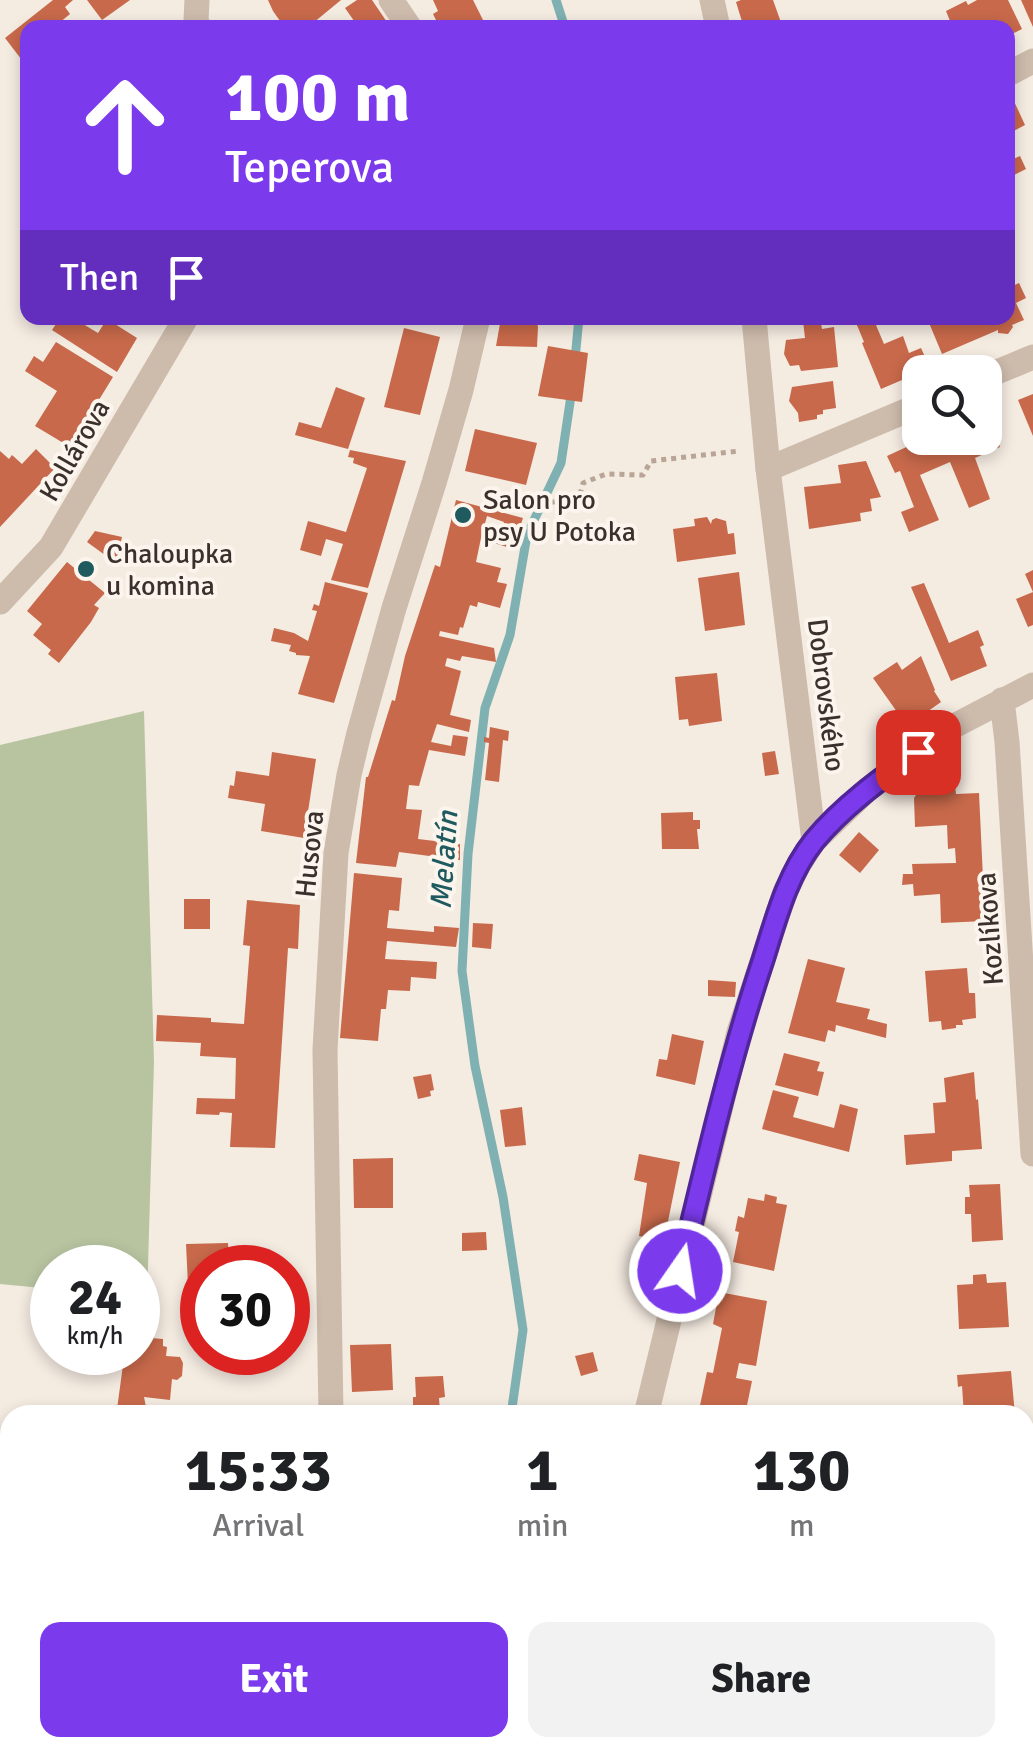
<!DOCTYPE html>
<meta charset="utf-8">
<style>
body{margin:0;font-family:Signika,sans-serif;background:#f2f2f2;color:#202124;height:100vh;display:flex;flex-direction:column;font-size:38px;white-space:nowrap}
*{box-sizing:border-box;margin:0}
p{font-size:32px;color:#757577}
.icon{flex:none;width:55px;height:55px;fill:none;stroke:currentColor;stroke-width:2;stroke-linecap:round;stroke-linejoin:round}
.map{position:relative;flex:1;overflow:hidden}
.details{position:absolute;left:0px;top:1405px;width:1035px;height:352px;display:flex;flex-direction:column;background:#fff;border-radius:30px 30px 0 0;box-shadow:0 5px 15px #0003}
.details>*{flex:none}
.hud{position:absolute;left:20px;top:20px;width:995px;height:305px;border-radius:20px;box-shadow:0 5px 15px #0003;background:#7c3aed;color:#fff;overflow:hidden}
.buttons{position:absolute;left:902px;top:355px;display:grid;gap:20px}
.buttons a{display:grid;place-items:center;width:100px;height:100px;border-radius:20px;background:#fff;box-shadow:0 5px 15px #0003;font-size:50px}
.speed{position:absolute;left:30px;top:1245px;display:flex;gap:20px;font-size:50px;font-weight:700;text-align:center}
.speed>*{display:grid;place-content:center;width:130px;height:130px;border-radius:50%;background:#fff;box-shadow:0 5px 15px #0003;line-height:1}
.speed small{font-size:25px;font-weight:400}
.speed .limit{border:15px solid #d22;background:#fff;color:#111}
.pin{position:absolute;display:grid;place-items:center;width:85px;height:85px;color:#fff;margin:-42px;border-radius:20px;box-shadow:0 5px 15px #0006}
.me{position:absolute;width:110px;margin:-55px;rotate:13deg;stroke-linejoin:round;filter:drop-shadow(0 0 8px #0008)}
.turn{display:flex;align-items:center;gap:35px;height:210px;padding:0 40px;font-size:45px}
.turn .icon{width:130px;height:130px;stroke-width:2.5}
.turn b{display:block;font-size:70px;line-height:85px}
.then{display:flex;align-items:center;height:95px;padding:0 40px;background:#0003;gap:20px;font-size:38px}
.eta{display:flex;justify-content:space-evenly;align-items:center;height:170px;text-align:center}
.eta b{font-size:60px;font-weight:700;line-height:70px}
.action{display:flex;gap:20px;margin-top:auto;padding:20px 40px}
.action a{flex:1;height:115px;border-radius:20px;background:#7c3aed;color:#fff;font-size:40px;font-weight:700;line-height:115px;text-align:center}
.action a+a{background:#f2f2f2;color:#202124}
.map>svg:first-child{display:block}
.green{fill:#b8c4a0}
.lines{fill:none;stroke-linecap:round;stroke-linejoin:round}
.stream{stroke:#7fb0b2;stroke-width:9}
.building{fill:#c8694b}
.path{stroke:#b9a596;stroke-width:5;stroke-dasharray:5 5;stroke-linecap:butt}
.minor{stroke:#cdbbac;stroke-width:25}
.route-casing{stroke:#51269a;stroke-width:25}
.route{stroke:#7c3aed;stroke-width:18}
.poi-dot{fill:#1f5a5e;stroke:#fbf5ee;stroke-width:4}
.labels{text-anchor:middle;stroke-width:8;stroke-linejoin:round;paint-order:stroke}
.street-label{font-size:28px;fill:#3b302b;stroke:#fbf5ee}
.poi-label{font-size:28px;fill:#3b302b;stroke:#fbf5ee;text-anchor:start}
.water-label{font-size:30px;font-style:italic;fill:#1f5a5e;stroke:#fbf5ee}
</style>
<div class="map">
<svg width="1033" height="1757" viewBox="0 0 1033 1757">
<rect width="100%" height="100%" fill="#f4ebe1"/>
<!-- green -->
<polygon class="green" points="144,711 154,1062 147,1299 138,1298 138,1268 52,1268 52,1289 0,1284 0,745"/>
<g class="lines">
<!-- stream -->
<g class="stream">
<polyline points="556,0 565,28"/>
<polyline points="575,359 579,318"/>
<polyline points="511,1415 523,1330 503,1197 475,1066 462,971 468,854 485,708 510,635 527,535 561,463 572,389"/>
<polyline points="470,1748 471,1757"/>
</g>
</g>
<!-- building -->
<g class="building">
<polygon points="53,0 73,0 65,7 70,14 53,28 28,28 28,68 5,38"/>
<polygon points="87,0 130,0 102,20"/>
<polygon points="268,0 341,0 307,28 285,28 273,11"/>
<polygon points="357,0 372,0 391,28 359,28 345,8"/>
<polygon points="433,0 473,0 487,28 440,28 433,14 438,11"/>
<polygon points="741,0 773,0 783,28 744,28 736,2"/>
<polygon points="977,0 1008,0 1022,29 1008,36 1008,28 943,28 942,24 950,21 946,11 966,1 968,5"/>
<polygon points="1021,0 1033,0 1033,27"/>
<polygon points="1012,97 1025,125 1008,134 1008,99"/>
<polygon points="1008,154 1011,160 1020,156 1026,169 1008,178"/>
<polygon points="1019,283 1026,298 1016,303 1024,320 1012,325 1013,327 1008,334 998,333 998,330 942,354 927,318 1008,318 1008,288"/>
<polygon points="54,318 69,325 73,318 98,333 107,319 137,338 117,372 52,330 56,324 51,321"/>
<polygon points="501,318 536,318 538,327 537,347 496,346"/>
<polygon points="820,318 822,329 834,327 838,367 801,371 799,365 790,366 784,354 786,340 805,338 803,321"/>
<polygon points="854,318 873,318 884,344 903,336 909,353 921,348 930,368 881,389 862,343 864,342"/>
<polygon points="404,328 440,337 420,415 384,407"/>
<polygon points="56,342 113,377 70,447 35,426 57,391 25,371 34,356 43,362"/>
<polygon points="548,346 588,353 582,402 538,396"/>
<polygon points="833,381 836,408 823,410 823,414 817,415 817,419 799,422 798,413 789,401 792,387"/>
<polygon points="336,387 365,398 348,449 295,435 299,422 321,428"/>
<polygon points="1033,394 1033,436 1018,400"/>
<polygon points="985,409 1000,447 975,458 990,499 969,508 950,462 920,475 939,520 909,532 901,512 914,507 900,471 895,473 887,456 915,443 914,439 920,424 920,438 985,438"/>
<polygon points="475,429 537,443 526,485 465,471"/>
<polygon points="36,449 55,468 0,527 0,451 9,459 12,455 22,464"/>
<polygon points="350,450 406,461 368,588 331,580 343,544 326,539 321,556 300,550 308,521 346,532 367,468 353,463 354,458 348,457"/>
<polygon points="866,461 881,497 870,499 872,511 860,513 861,521 809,529 804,487 841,483 838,465"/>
<polygon points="456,500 523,518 513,549 488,541 490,535 498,538 504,522 487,516 481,538 476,562 501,568 497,582 507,584 500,608 478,602 477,607 470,605 463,628 460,627 458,635 440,631 439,636 494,648 496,662 462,656 460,661 447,658 445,666 461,671 450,715 471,720 469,732 437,724 431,742 451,746 453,735 468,737 465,756 429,750 419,786 409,785 406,809 422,810 418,839 460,844 460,860 399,852 396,867 356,863 366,777 368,777 392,700 395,701 405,656 435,565 440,567"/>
<polygon points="707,517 711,524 712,520 716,518 726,521 728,534 734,533 736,554 677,562 673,529 695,526 694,519"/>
<polygon points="95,531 122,537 116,563 87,542"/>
<polygon points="67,562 105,593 94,605 99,608 91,622 59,663 48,654 51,650 33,635 42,624 27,611"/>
<polygon points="1033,570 1033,625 1028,627 1016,599 1033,592 1025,574"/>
<polygon points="739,572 745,625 705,631 698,578"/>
<polygon points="325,582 368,593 334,703 298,694 310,656 296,655 296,653 289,651 291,645 271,641 274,628 294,633 308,641 317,611 312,610 314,604 319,606"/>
<polygon points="924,583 949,643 978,630 984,645 980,647 987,666 951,681 911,587"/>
<polygon points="921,656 935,690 934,691 941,702 907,726 873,678 897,662 902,670"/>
<polygon points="717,673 722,721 689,726 688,719 679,720 675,677"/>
<polygon points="490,727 509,731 508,741 503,740 499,782 485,780 489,743 484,742 484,737 489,738"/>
<polygon points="775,751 779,774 765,776 762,753"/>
<polygon points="272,752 316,759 304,838 261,831 265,804 228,798 230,785 234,786 236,771 269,776"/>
<polygon points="955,786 956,794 979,793 985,921 941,923 940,894 914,896 913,884 902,885 903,874 913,874 912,864 956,863 955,848 948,849 947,825 915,827 914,798 916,795 941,794 944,787"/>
<polygon points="693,812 693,820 700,820 700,829 697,829 699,849 662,849 661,813"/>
<polygon points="859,832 879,850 860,873 839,855"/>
<polygon points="354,873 402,878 399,911 389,910 387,928 434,932 434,926 459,928 456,947 387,941 385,959 437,962 436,979 411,977 410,991 388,990 386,1009 381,1009 378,1041 340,1038"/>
<rect x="184" y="899" width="26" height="30"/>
<polygon points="247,900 300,905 298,949 288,948 275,1148 230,1147 232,1113 220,1112 219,1115 196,1114 197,1098 235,1099 236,1058 200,1056 201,1043 156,1041 157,1015 211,1018 211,1022 244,1024 250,946 243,945"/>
<polygon points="473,923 493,924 491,949 472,947"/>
<polygon points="808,959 845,968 836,1002 870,1009 867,1019 887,1024 886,1038 836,1025 835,1032 828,1030 825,1042 788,1033"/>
<polygon points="967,968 969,993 975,993 976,1018 962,1020 963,1025 956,1025 956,1028 942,1030 941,1021 929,1022 925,971"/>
<polygon points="708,980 736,982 735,997 708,996"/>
<polygon points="672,1034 704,1041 695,1085 656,1076 659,1059 667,1060"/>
<polygon points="784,1053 820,1062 817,1071 824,1072 818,1096 775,1085"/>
<polygon points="974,1072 976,1100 978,1099 982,1149 952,1151 952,1161 906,1165 904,1135 935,1133 933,1103 946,1102 944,1078"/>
<polygon points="431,1074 434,1090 430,1091 431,1096 418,1099 413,1077"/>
<polygon points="773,1090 799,1097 793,1117 834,1128 840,1104 858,1109 849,1152 762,1129"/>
<polygon points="522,1107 526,1145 505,1147 500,1110"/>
<polygon points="639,1154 680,1162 664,1241 639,1236 647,1183 634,1180"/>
<polygon points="393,1158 393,1208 354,1208 353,1159"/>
<polygon points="1000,1184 1003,1240 972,1242 971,1214 965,1214 965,1197 970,1197 969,1185"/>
<polygon points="765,1194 777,1197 776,1203 787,1205 774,1271 733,1262 739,1232 735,1231 738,1216 744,1218 748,1198 764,1201"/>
<polygon points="486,1232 487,1250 462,1251 462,1233"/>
<polygon points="228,1243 229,1268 202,1268 202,1284 188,1285 186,1244"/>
<polygon points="986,1274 987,1283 1006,1282 1009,1327 959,1329 957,1285 973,1284 973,1275"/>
<polygon points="303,1285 304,1315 296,1315 295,1286"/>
<polygon points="719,1292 767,1301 756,1366 739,1363 736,1378 752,1381 745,1415 698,1415 707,1372 713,1373 722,1328 713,1324"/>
<polygon points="139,1337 163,1339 163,1346 167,1347 166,1356 180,1357 183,1363 182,1376 177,1380 172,1379 170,1400 144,1397 146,1407 141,1413 133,1413 117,1409 123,1365 115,1364 116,1352 138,1352"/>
<polygon points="391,1344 393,1390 352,1392 350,1345"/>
<polygon points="593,1352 598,1371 581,1376 575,1356"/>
<polygon points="1011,1371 1015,1415 964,1415 962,1386 958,1387 957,1375"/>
<polygon points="443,1376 445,1397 439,1398 440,1412 413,1412 413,1397 416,1397 415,1377"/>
<polygon points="1031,1672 1033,1722 1025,1723 1025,1673"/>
<rect x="0" y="1688" width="10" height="38"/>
<polygon points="142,1748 193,1748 194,1756 143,1757"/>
<polygon points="360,1748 396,1748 397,1757 360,1757"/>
</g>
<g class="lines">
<!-- path -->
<polyline class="path" points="530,506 559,501 577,506 583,483 606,474 643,475 651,461 739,451"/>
<!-- minor -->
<g class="minor">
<polyline points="197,0 196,20 199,28"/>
<polyline points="391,0 410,28"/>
<polyline points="712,0 718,28"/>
<polyline points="1008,74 1033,61"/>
<polyline points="754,318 768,469 814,841"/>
<polyline points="985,377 1033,357"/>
<polyline points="768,469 920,405"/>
<polyline points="0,602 51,547 186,318"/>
<polyline points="1002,700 1007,742 1033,1154"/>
<polyline points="331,1415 325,1050 336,853 349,775 359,733 394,608 434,483 461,390 478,318"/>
<polyline points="646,1415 739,1032 785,892 799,864 814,841 867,790 954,726 1033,685"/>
<polyline points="0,1591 10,1587"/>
<polyline points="347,1748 347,1757"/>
<polyline points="566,1757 568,1748"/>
</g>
</g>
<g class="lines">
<!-- route casing -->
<g class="route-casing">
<path id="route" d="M 680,1271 C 705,1167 729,1062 763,960 C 776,919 787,875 814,841 C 843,806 882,778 918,752"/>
</g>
<!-- route -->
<use href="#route" class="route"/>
</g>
<!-- markers -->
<g class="poi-dot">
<circle cx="463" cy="515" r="10"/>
<circle cx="86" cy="569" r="10"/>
</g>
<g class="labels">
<!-- street labels -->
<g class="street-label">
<text transform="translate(74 450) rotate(-60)" y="10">Kollárova</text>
<text transform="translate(827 695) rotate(83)" y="10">Dobrovského</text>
<text transform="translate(309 854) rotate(-84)" y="10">Husova</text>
<text transform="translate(989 929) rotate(-94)" y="10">Kozlíkova</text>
</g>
<!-- poi labels -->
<g class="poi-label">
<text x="483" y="509">Salon pro<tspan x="483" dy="32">psy U Potoka</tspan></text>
<text x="106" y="563">Chaloupka<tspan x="106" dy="32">u komina</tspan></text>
</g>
<!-- water labels -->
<g class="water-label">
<text transform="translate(444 860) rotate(-86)" y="10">Melatín</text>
</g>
</g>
</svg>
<div class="buttons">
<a><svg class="icon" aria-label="search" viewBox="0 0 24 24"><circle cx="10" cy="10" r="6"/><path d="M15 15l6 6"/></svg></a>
</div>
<div class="speed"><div>24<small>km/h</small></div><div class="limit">30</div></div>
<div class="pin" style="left:918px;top:752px;background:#d93025"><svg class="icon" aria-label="arrive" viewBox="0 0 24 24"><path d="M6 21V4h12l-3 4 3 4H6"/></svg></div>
<svg class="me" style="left:680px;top:1271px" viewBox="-20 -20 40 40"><circle r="17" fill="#7c3aed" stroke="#fff" stroke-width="3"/><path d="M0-11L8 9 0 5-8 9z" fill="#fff"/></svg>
<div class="hud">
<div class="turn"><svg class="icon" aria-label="ahead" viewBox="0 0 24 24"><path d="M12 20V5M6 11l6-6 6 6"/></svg><div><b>100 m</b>Teperova</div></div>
<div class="then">Then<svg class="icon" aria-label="arrive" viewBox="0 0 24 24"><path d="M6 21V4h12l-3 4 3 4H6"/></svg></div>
</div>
<section class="details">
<div class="eta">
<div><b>15:33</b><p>Arrival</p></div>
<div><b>1</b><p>min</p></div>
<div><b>130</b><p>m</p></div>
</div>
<div class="action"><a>Exit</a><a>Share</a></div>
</section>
</div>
